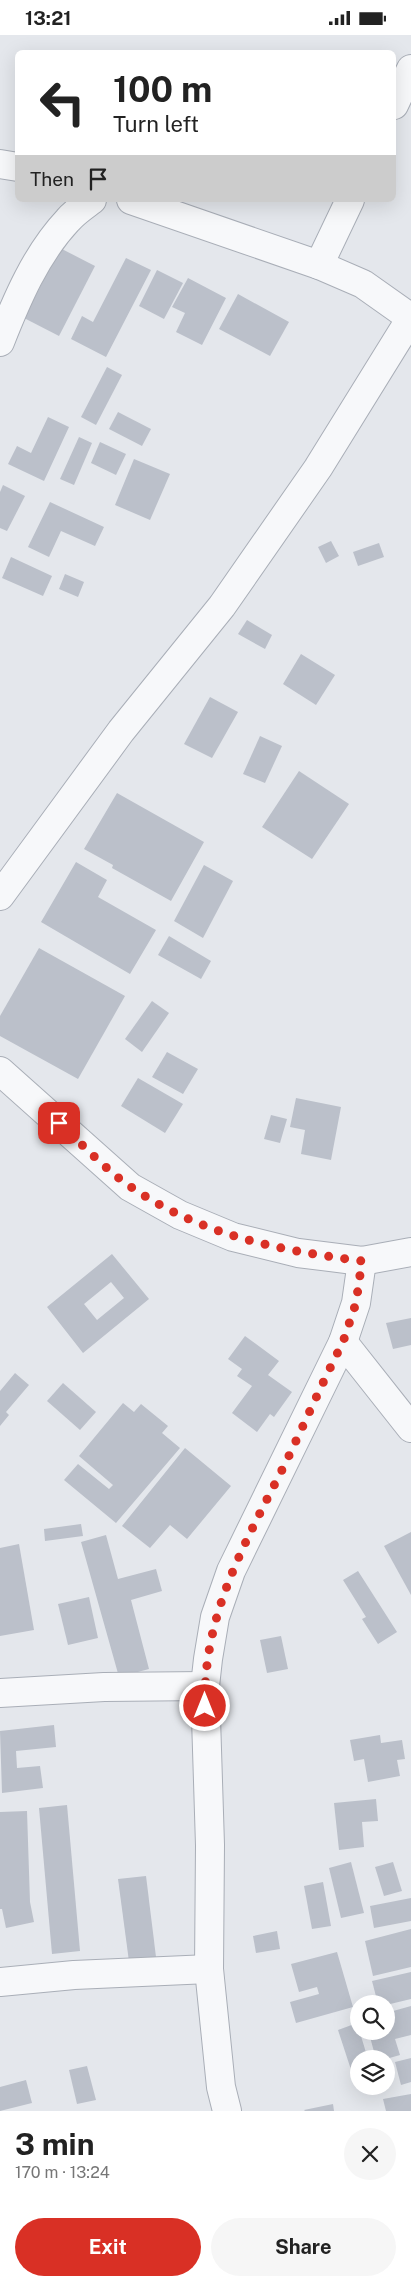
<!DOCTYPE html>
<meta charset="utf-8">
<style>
body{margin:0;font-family:"Public Sans",sans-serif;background:#f6f6f6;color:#222;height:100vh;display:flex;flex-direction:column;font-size:19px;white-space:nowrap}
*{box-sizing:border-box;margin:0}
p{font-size:16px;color:#767676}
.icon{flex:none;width:28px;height:28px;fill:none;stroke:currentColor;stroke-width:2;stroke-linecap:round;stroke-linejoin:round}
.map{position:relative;height:2076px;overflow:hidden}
.details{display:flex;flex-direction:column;background:#fff;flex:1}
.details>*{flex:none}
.guide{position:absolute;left:15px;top:15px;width:381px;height:152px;border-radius:8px;box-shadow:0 5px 20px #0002;background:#fff;color:#222;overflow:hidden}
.controls{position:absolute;left:350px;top:1960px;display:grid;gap:10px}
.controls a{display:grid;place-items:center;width:45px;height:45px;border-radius:50%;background:#fff;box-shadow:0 5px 20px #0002;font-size:25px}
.pin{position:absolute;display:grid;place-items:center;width:42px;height:42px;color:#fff;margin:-21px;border-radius:10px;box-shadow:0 2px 8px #0006}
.me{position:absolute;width:55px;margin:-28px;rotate:0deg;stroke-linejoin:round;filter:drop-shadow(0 0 4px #0008)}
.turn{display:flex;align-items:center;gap:18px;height:105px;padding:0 15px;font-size:22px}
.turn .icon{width:65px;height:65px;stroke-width:2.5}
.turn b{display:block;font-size:35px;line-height:42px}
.then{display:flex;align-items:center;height:48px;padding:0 15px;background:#0003;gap:10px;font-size:19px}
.round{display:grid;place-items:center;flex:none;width:52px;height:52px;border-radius:26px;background:#f6f6f6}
.headline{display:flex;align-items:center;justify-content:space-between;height:85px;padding:0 15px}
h1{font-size:30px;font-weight:700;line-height:38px}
.action{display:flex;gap:10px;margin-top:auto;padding:10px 15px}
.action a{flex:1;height:58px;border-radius:30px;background:#d93025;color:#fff;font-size:20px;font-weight:700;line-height:58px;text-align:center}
.action a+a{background:#f6f6f6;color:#222}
.status{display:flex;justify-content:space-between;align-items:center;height:35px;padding:0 25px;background:#fff;direction:ltr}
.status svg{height:14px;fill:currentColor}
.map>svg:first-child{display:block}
.building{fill:#bbc0ca;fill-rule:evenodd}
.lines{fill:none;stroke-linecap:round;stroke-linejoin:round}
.minor-casing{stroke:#a9aeb7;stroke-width:30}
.minor{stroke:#f7f8fa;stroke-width:28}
.route{stroke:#d93025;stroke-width:9;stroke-dasharray:0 16.2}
</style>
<div class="status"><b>13:21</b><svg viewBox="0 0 49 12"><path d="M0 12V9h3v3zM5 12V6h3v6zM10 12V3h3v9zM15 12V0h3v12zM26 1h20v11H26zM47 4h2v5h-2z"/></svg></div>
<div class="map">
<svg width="411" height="2076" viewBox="0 0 411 2076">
<rect width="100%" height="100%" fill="#e4e7ec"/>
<!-- building -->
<g class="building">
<polygon points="60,213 95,231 59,301 24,283"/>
<polygon points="126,223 151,235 106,322 71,304 82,281 93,287"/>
<polygon points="157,235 183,248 164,284 139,271"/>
<polygon points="188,243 226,263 202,310 176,297 185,278 172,272"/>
<polygon points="238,259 289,287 270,321 219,294"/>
<polygon points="107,332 122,340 96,390 81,382"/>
<polygon points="118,377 151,394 142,411 109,394"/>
<polygon points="48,382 69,392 44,446 8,429 17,411 31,418"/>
<polygon points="79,402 92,408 74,450 60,444"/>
<polygon points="100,407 126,419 116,440 91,428"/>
<polygon points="134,424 170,439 150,485 115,470"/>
<polygon points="3,450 25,461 7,496 0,493 0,457"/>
<polygon points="50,467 104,492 95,511 61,496 49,522 28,512"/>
<polygon points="331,506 339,521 326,528 318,512"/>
<polygon points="379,508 384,522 358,531 353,517"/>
<polygon points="11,522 52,541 43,561 2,543"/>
<polygon points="65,539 84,547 78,562 59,554"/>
<polygon points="247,585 272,600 265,614 238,599"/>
<polygon points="301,619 335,640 316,670 283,649"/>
<polygon points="210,662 238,677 212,723 184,709"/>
<polygon points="260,701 282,711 265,748 243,739"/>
<polygon points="299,736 349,769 312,824 262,792"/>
<polygon points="117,758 204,807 171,866 112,833 113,830 84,814"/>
<polygon points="76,827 107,845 98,862 156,895 130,939 41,887"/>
<polygon points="204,830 233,846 203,903 174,886"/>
<polygon points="169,901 211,926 201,944 158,920"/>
<polygon points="39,913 125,961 78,1044 0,1001 0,981"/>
<polygon points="152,966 169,978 142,1017 125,1004"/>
<polygon points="167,1017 198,1034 183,1059 152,1042"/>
<polygon points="138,1043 183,1069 165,1098 121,1071"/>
<polygon points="296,1063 341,1072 331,1125 301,1119 305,1095 290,1092"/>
<polygon points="271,1080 287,1084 280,1108 264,1104"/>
<path d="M 112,1219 L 149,1264 L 83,1318 L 47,1272 ZM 111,1247 L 124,1263 L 97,1285 L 84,1269 Z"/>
<polygon points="411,1283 411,1310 393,1314 386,1288"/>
<polygon points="245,1301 279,1326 268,1340 292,1357 274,1382 270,1379 257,1397 232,1378 252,1351 237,1341 242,1334 228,1324"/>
<polygon points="15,1338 29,1350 6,1377 9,1380 0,1391 0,1356"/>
<polygon points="63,1348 96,1377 80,1395 47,1366"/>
<polygon points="123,1368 134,1377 141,1369 168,1391 162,1398 180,1413 116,1488 64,1445 78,1429 109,1454 113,1450 79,1421"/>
<polygon points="185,1413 231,1451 187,1504 170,1490 150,1513 122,1491"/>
<polygon points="81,1489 83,1501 45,1506 44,1494"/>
<polygon points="411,1497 411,1560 384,1511"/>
<polygon points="106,1500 118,1544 156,1534 162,1556 131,1565 149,1634 119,1642 81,1507"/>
<polygon points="19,1509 34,1595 0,1601 0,1513"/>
<polygon points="358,1536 397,1597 378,1609 362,1584 366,1582 343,1545"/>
<polygon points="89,1562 98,1603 68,1610 58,1569"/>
<polygon points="281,1601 288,1634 267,1638 260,1605"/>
<polygon points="54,1690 56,1712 16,1716 17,1733 40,1731 43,1753 2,1758 0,1696"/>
<polygon points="380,1700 381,1708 402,1705 405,1724 397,1725 400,1741 368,1747 364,1724 354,1726 350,1705"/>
<polygon points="376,1764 378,1786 362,1787 364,1812 339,1815 334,1768"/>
<polygon points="67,1770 80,1916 52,1919 39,1773"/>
<polygon points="27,1776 30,1867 34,1887 6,1893 2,1874 0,1874 0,1777"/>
<polygon points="351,1827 364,1878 341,1883 329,1833"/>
<polygon points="393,1827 402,1856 384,1861 375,1832"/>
<polygon points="146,1841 157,1930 130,1934 118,1844"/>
<polygon points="323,1847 331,1891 312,1894 304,1851"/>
<polygon points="411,1863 411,1886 374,1893 370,1871"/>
<polygon points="411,1894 411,1932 373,1941 365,1906"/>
<polygon points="277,1896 280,1914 256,1918 253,1901"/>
<polygon points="337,1917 353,1972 296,1988 290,1967 319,1959 317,1952 299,1957 291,1929"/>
<polygon points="411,1937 411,1964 386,1970 378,1969 372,1946"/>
<polygon points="411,1971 411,2000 395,2004 400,2020 386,2024 376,2024 370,2002 386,1996 386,1978"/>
<polygon points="357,1988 368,2024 359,2024 359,2046 355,2047 338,1995"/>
<polygon points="411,2023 411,2047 401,2050 395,2027"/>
<polygon points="87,2031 96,2065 77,2069 69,2035"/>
<polygon points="26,2045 32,2068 0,2076 0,2052"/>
<polygon points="411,2059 411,2076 386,2076 383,2064"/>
<polygon points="333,2069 334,2076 305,2076 304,2075"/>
</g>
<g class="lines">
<!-- minor casing -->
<g class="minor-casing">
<g id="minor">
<polyline points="394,70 411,34"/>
<polyline points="0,129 18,132"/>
<polyline points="131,165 319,230 363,249 411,283"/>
<polyline points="319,230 350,165"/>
<path d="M 0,307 C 17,264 36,219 68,185 C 75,177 84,171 92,165"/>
<polyline points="0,861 121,696 222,571 318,433 411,283"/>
<polyline points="0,1036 130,1152 180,1180 233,1202 298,1218 362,1226 411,1217"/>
<polyline points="343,1307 411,1393"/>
<polyline points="0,1658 104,1652 205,1651"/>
<polyline points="0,1947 74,1940 209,1934"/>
<polyline points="227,2076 221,2052 209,1934 210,1810 205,1651 208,1624 215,1582 231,1536 343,1307 356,1268 362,1226"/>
</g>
</g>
<!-- minor -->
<use href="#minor" class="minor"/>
</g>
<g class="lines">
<!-- route -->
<path class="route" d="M 59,1088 C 81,1108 107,1136 131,1152 C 203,1201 278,1215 362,1226 L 356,1268 L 343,1307 C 322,1348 304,1390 284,1431 C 244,1510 203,1580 205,1671"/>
</g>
</svg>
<div class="controls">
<a><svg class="icon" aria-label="search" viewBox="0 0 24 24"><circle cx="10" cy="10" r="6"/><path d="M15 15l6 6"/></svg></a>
<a><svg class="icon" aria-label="layers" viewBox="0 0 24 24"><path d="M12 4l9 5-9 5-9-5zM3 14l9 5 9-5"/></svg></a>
</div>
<div class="pin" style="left:59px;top:1088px;background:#d93025"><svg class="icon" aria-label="arrive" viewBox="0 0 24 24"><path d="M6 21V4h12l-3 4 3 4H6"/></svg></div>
<svg class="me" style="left:205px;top:1671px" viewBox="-20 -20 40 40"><circle r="17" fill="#d93025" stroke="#fff" stroke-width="3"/><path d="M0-11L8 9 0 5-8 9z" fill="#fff"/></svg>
<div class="guide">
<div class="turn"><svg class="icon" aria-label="left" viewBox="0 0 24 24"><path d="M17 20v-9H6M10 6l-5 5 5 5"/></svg><div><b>100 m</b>Turn left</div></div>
<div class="then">Then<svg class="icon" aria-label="arrive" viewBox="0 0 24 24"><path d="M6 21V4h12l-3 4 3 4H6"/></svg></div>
</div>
</div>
<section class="details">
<div class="headline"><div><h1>3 min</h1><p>170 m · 13:24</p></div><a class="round"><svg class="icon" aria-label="close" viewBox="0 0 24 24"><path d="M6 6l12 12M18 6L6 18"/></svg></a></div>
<div class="action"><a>Exit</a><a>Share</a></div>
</section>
